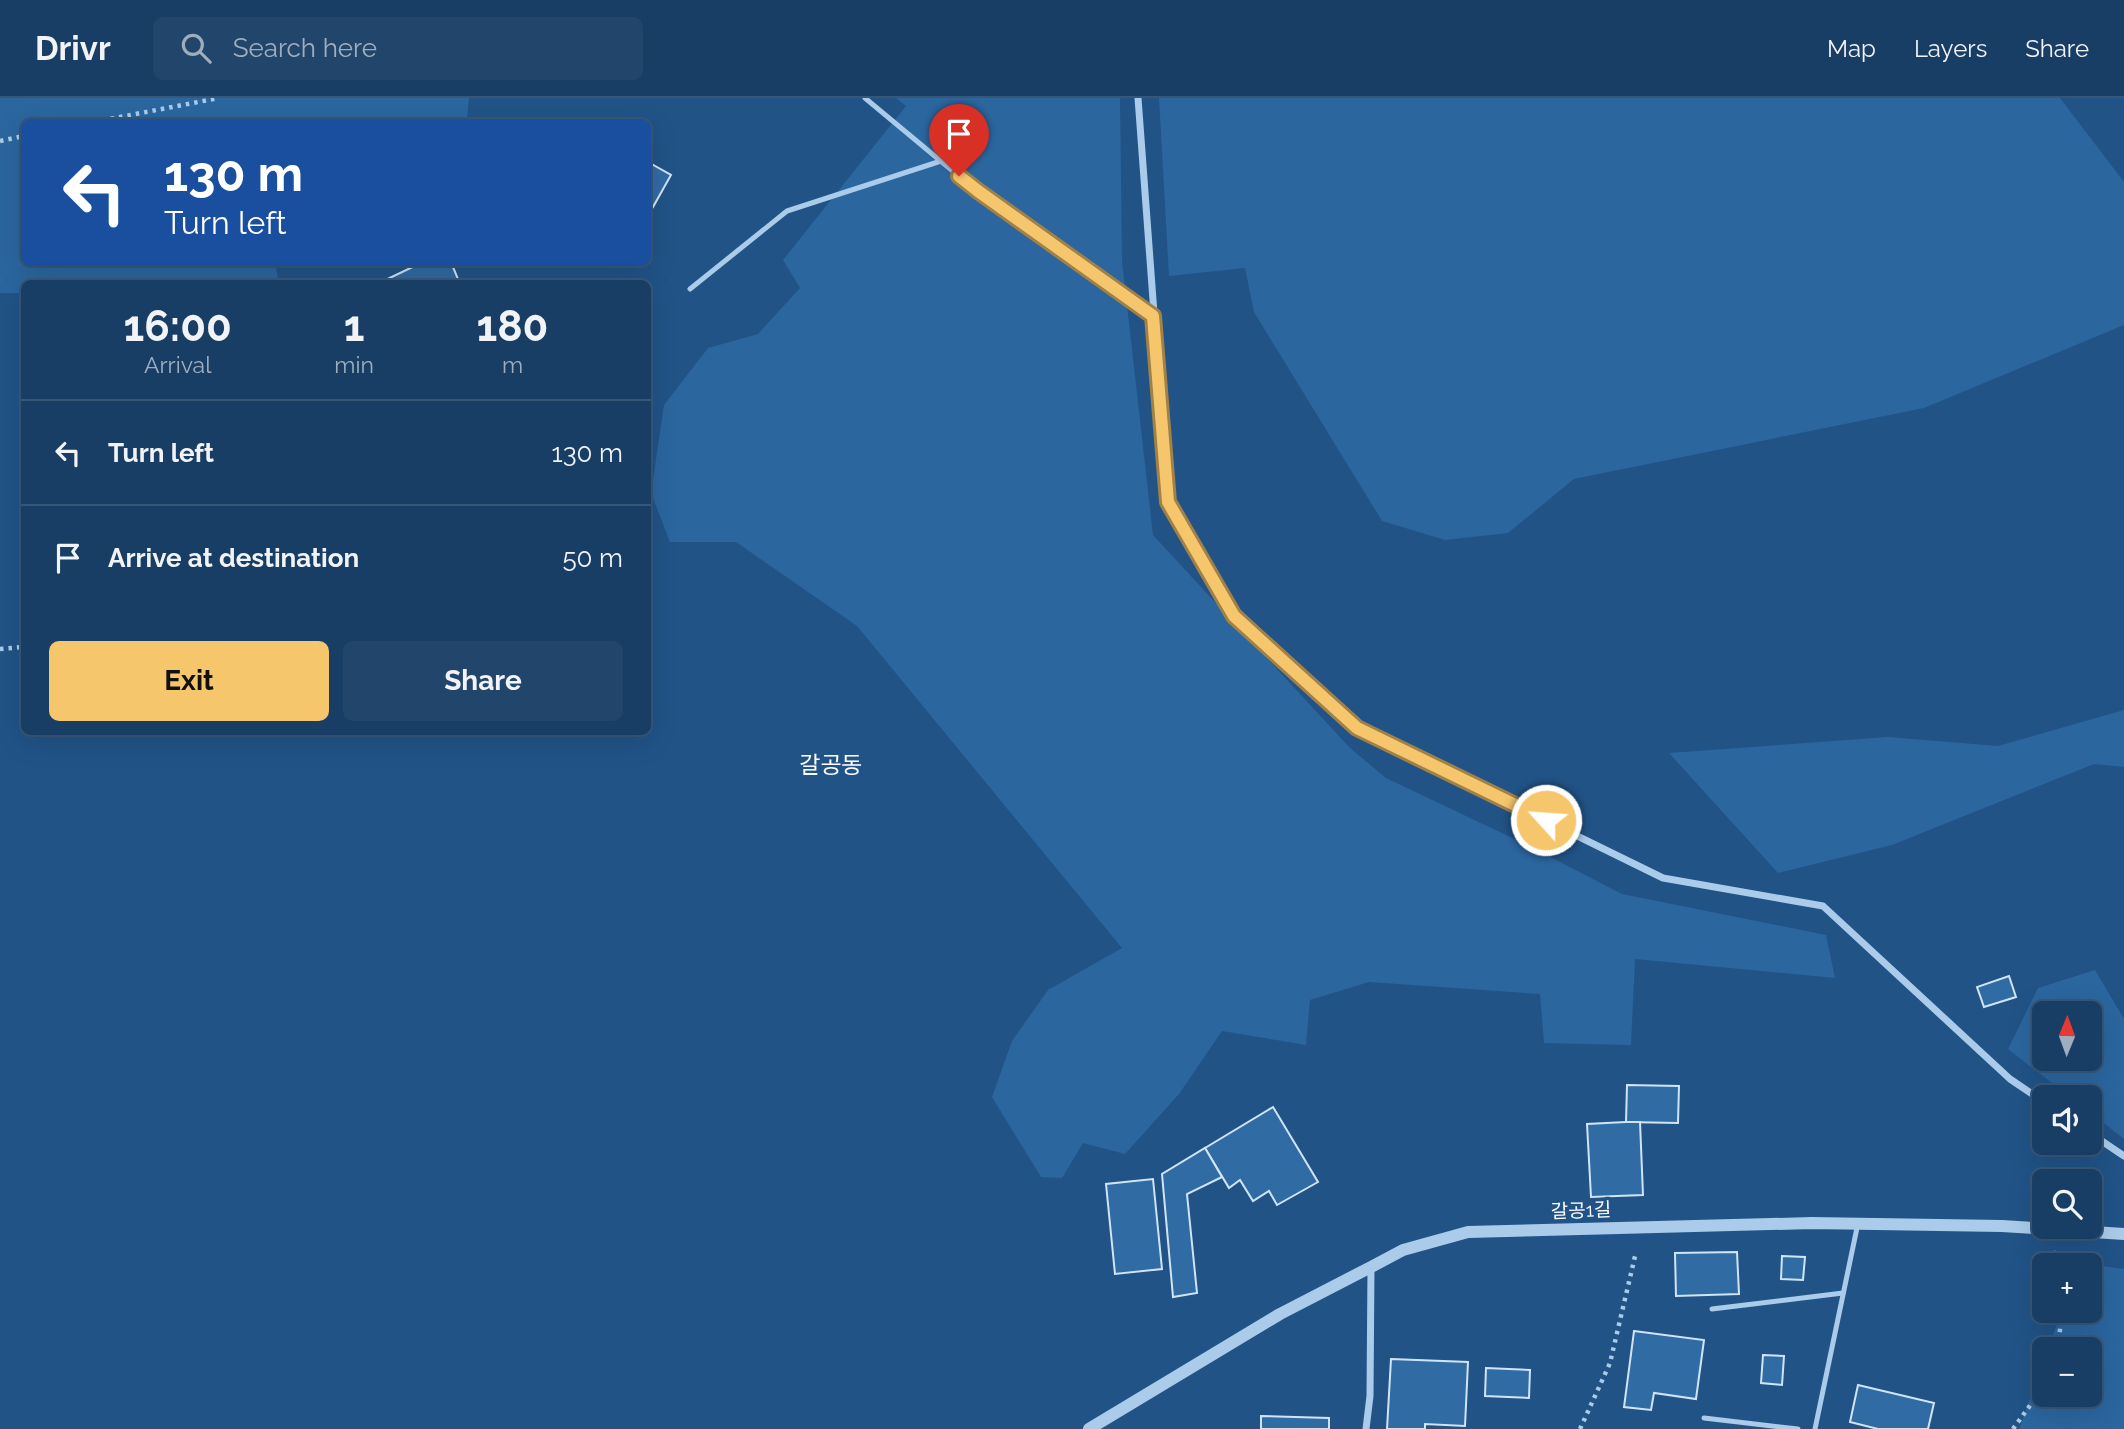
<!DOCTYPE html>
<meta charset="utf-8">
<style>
body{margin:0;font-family:Raleway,"Noto Sans KR",sans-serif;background:#22456b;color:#f1f3f6;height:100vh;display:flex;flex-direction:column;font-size:26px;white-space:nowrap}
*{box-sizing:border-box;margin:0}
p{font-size:23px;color:#9faebf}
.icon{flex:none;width:38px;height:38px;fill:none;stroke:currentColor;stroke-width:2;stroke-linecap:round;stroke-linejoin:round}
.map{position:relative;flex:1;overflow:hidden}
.sheet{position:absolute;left:21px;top:182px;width:630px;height:455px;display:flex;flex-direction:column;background:#193e65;border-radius:10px;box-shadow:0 7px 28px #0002,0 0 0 2px #375779}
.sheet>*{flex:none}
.banner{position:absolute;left:21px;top:21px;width:630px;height:147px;border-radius:10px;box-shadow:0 7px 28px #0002,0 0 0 2px #375779;background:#1a4fa0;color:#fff;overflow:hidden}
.needle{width:46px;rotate:1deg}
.controls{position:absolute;left:2032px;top:903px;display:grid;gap:14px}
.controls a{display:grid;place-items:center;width:70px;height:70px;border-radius:10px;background:#193e65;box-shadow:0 7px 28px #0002,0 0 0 2px #375779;font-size:35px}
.pin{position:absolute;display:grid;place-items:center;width:60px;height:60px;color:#fff;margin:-72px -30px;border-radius:50% 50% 50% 0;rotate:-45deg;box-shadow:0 0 7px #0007}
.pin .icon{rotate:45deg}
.me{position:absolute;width:77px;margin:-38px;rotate:296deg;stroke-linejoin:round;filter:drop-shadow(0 0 5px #0008)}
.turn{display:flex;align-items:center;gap:24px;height:147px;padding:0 28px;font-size:32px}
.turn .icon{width:91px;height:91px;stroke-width:2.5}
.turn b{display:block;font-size:49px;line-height:60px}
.eta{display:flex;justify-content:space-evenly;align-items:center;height:119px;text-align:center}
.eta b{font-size:42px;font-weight:700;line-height:49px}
.primary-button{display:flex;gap:14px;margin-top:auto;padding:14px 28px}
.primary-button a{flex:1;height:80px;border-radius:10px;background:#f6c66d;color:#111;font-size:28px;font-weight:700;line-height:80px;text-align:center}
.primary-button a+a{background:#22456b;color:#f1f3f6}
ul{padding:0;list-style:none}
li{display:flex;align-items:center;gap:21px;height:105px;padding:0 28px;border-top:2px solid #375779}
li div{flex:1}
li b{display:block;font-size:26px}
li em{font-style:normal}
header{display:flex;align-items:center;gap:42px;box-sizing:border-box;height:98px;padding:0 35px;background:#193e65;border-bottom:2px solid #375779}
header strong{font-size:33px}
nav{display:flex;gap:38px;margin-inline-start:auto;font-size:24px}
.search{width:490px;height:63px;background:#22456b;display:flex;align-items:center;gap:18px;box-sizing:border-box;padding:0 24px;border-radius:10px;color:#9faebf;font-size:26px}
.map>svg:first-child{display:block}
.green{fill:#2b669f;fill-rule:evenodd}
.building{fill:#316ba4;stroke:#d0e4f7;stroke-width:2}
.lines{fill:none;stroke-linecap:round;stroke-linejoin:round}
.path{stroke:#abcbea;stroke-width:4.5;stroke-dasharray:3.5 5;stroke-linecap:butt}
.service{stroke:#abcbea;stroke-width:5}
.minor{stroke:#abcbea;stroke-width:7}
.tertiary{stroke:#abcbea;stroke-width:12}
.route-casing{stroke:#a08147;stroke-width:18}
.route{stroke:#f6c66d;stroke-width:12}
.labels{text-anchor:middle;stroke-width:7;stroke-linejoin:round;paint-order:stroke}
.street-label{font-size:19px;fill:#fff;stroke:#215387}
.quarter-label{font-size:23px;fill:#fff;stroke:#215387}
</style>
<header>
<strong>Drivr</strong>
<div class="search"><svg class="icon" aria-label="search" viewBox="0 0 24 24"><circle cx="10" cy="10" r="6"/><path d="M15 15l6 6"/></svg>Search here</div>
<nav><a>Map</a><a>Layers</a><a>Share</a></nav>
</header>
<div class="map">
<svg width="2124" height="1331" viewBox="0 0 2124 1331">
<rect width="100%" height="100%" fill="#215387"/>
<!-- green -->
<g class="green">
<polygon points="0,0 469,0 467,21 463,24 24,24 24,164 284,165 276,169 279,185 24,186 24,195 0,195"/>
<polygon points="896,0 1120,0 1122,163 1153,437 1350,650 1386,680 1527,747 1622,796 1826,837 1835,880 1635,861 1631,947 1544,945 1540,896 1369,884 1310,902 1306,947 1222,933 1179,996 1125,1056 1083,1045 1062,1080 1041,1079 992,999 1012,943 1048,892 1122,850 857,528 736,444 670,444 651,395 664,307 708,250 758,236 800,190 783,162 906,8"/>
<polygon points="1159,0 2060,0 2124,84 2124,227 1924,310 1574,381 1508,435 1445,442 1382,423 1254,214 1245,170 1169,178"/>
<polygon points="2124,612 2124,669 2094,666 1892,747 1778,775 1669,655 1888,639 1998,648"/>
<path d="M 2095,872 L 2124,921 L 2124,1041 L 2090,1014 L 2090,999 L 2070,999 L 2008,951 L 2038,890 ZM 2044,915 L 2090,915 L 2090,961 L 2044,961 Z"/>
<polygon points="2080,1165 2124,1171 2124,1331 2019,1331 2044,1263 2044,1297 2090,1297 2090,1251 2048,1251 2062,1213 2090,1213 2090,1167 2079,1167"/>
</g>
<!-- building -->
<g class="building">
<polygon points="648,64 671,77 653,109 648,106"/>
<polygon points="423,164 451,164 460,186 377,186"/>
<polygon points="2009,878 2016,899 1984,909 1977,889"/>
<polygon points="1627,987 1679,988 1678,1025 1626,1024"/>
<polygon points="1273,1009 1318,1084 1277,1107 1269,1093 1253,1103 1240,1082 1229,1090 1205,1050"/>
<polygon points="1626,1024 1640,1024 1643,1097 1591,1099 1587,1026"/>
<polygon points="1205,1050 1222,1079 1187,1096 1197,1195 1173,1199 1162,1076"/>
<polygon points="1153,1081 1162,1171 1115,1176 1106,1086"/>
<polygon points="1737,1154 1739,1196 1676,1198 1675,1155"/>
<polygon points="1782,1158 1805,1159 1803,1182 1781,1181"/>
<polygon points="1634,1233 1704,1242 1696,1301 1654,1295 1651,1312 1624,1309"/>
<polygon points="1763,1257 1784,1258 1782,1287 1761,1285"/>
<polygon points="1391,1261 1468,1264 1465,1328 1425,1326 1425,1331 1387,1331"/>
<polygon points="1486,1270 1530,1272 1529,1300 1485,1298"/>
<polygon points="1858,1287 1934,1305 1928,1331 1878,1331 1850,1324"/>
<polygon points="1261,1318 1329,1320 1329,1331 1261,1331"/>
</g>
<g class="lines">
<!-- path -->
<g class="path">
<polyline points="94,24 219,0"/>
<polyline points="0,43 24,38"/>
<polyline points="0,551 24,549"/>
<polyline points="2053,1153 2056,1167"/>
<polyline points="2057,1251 2063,1213"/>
<polyline points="1580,1331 1610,1265 1636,1154"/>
<polyline points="2013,1331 2044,1288"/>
</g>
<!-- service -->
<g class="service">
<polyline points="865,0 978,94 1153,218"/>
<polyline points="690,191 787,113 941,63"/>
<polyline points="1712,1211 1843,1195"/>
<polyline points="1704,1320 1798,1331"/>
<polyline points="1815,1331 1858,1125"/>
</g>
<!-- minor -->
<g class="minor">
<polyline points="1138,0 1168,404 1234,518 1357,630 1663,780 1823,808 2010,981 2044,1004"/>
<polyline points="2090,1035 2124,1058"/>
<polyline points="1366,1331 1370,1298 1371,1169"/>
</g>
<!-- tertiary -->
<polyline class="tertiary" points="1089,1331 1280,1216 1371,1169 1403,1152 1468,1134 1812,1125 2002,1128 2124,1136"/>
</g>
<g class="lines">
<!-- route casing -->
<g class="route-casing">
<polyline id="route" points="959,78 978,93 1153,218 1168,404 1234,518 1357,630 1546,722"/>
</g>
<!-- route -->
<use href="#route" class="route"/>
</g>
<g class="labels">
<!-- street labels -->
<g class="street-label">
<text transform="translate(1581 1112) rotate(-2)" y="7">갈공1길</text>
</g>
<!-- quarter labels -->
<g class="quarter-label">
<text x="831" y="675">갈공동</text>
</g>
</g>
</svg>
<div class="controls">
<a><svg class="needle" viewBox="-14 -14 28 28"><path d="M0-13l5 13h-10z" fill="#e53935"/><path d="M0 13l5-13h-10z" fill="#9faebf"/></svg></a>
<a><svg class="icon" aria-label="sound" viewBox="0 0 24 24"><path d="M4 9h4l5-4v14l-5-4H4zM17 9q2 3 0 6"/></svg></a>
<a><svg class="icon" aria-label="search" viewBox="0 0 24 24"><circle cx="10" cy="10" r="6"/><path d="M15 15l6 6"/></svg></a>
<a>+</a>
<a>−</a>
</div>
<div class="pin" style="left:959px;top:78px;background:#d93025"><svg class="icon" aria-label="arrive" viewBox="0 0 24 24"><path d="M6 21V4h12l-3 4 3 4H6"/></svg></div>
<svg class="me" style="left:1546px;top:722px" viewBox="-20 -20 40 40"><circle r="17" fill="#f6c66d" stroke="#fff" stroke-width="3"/><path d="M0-11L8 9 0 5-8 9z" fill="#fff"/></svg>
<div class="banner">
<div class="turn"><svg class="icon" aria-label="left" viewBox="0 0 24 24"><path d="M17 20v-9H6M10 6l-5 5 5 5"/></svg><div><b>130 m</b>Turn left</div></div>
</div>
<section class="sheet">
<div class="eta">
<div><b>16:00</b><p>Arrival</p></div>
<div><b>1</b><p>min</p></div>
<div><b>180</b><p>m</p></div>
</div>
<ul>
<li><svg class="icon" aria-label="left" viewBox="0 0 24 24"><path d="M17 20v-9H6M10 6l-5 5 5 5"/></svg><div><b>Turn left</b></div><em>130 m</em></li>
<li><svg class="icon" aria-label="arrive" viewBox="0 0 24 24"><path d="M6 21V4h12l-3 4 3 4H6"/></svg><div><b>Arrive at destination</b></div><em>50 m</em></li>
</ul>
<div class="primary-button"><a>Exit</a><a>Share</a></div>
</section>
</div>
